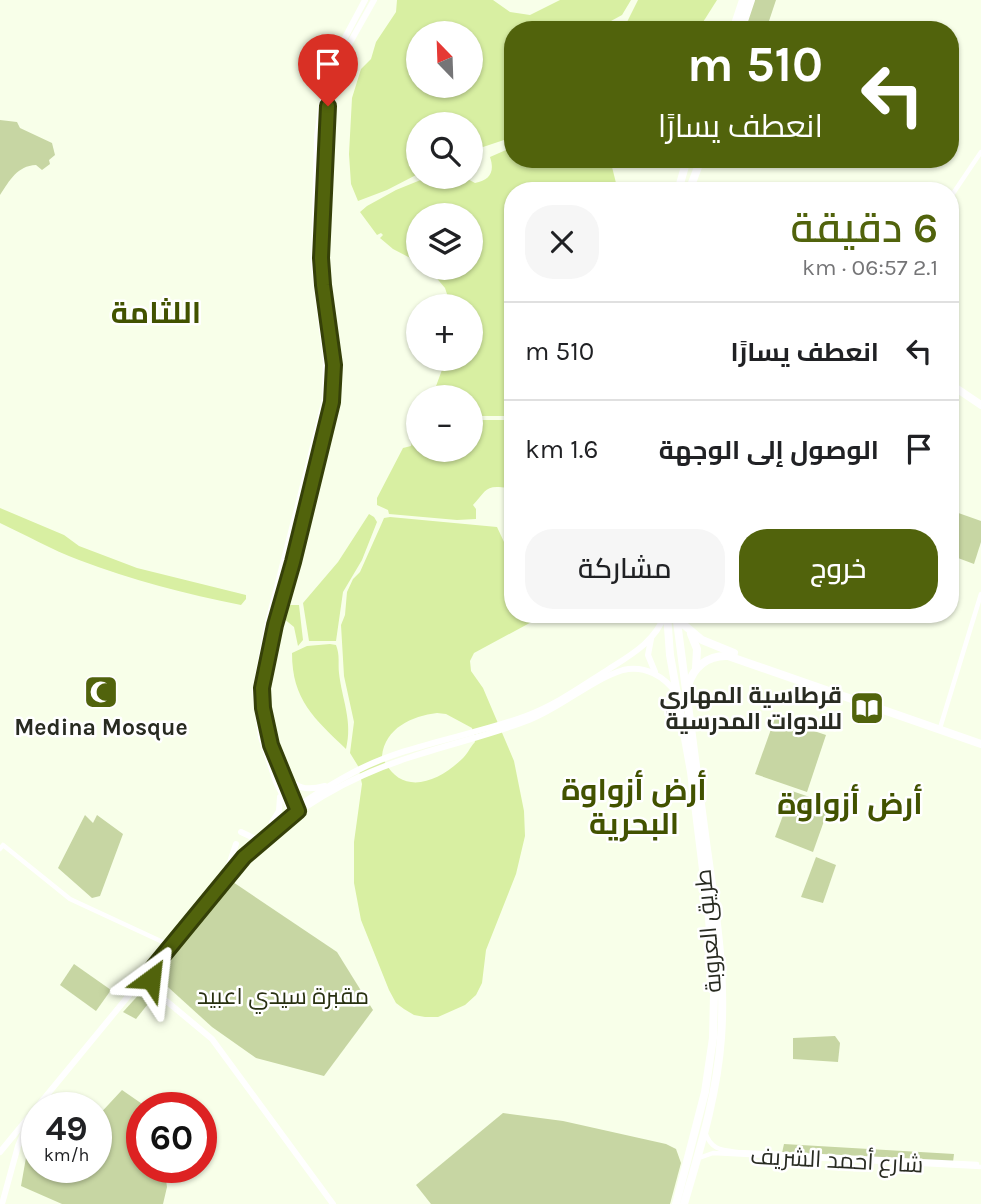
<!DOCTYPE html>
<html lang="ar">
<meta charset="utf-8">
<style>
body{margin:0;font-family:Karla,Cairo,sans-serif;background:#f6f6f6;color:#202124;direction:rtl;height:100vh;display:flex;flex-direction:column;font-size:26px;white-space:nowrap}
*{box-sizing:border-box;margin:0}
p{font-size:23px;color:#757577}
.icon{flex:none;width:38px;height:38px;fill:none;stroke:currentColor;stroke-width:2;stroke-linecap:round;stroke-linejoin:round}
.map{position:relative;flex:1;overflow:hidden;direction:ltr}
.details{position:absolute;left:504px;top:182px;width:455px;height:441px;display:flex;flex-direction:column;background:#fff;border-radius:28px;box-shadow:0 2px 5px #0004;direction:rtl}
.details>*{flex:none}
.hud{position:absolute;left:504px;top:21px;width:455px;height:147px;border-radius:28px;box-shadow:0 2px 5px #0004;direction:rtl;background:#51630c;color:#fff;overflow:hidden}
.needle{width:46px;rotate:337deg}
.tools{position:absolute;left:406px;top:21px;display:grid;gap:14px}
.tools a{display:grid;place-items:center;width:77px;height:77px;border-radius:50%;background:#fff;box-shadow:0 2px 5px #0004;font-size:35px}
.speed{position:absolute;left:21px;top:1092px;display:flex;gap:14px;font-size:35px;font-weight:700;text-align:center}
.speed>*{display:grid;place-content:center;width:91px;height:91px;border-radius:50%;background:#fff;box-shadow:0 2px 5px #0004;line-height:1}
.speed small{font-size:18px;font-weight:400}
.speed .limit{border:10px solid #d22;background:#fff;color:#111}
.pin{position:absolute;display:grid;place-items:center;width:60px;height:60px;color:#fff;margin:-72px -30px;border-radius:50% 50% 50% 0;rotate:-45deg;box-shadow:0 0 7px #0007}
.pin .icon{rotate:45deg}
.me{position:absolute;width:77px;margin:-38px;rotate:30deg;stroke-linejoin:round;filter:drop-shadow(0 0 5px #0008)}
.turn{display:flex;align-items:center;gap:24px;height:147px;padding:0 21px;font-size:32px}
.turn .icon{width:91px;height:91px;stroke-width:2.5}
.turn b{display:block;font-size:49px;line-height:60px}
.round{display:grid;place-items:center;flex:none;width:74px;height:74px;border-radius:28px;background:#f6f6f6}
.head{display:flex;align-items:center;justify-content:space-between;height:119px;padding:0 21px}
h1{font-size:42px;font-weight:600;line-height:52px;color:#51630c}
.action{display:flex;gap:14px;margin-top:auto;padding:14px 21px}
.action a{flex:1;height:80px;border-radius:28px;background:#51630c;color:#fff;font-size:28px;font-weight:600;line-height:80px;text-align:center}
.action a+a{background:#f6f6f6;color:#202124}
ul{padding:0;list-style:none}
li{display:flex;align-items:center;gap:21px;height:98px;padding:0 21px;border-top:2px solid #e0e0e0}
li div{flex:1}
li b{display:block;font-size:26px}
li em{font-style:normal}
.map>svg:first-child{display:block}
.green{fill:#c7d6a3}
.water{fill:#d8efa2;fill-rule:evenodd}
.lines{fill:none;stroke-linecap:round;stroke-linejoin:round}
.minor{stroke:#fff;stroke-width:4.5}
.major{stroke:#fff;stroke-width:6}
.highway{stroke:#fff;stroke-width:8}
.route-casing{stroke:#354008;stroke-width:18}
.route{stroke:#51630c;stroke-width:12}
.labels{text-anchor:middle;stroke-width:5;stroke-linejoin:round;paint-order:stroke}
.poi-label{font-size:23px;font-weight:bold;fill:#282b21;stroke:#fff;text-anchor:end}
.street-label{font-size:23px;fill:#282b21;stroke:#fff}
.park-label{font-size:23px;fill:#283010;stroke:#fff}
.district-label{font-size:30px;font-weight:bold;fill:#425200;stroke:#fff}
</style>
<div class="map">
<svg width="981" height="1204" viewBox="0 0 981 1204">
<rect width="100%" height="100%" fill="#f8ffe9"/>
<!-- green -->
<g class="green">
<polygon points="754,0 776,0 766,30 746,26"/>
<path d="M 0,120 L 17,122 L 20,128 L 52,143 L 55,155 L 49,160 L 50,164 L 42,170 L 36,165 C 17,166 10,180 0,195 Z"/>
<polygon points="950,510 981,521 981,542 974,564 950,555"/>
<polygon points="775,718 826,735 807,792 755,774"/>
<polygon points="792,791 830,804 813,852 775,837"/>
<polygon points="85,815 93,823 97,815 123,834 100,896 92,898 58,868"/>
<polygon points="816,857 836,865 823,903 801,897"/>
<polygon points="230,880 337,952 373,1010 324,1076 256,1058 212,1027 158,978 157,969"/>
<polygon points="74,964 111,990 96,1011 60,985"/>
<polygon points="143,990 155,995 136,1019 123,1012"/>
<polygon points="835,1036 840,1043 838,1062 793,1059 793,1038"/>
<polygon points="122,1090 148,1108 142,1108 142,1167 164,1167 167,1187 163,1204 62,1204 21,1186 27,1152 37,1128 37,1167 96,1167 96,1118"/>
<polygon points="503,1113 563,1121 666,1144 676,1149 681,1163 670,1204 431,1204 416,1185"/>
<polygon points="784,1144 954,1154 953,1162 782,1153"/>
</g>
<!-- water -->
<g class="water">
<path d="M 397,0 L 493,0 L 510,12 L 530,15 L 560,0 L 631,0 L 622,15 L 611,21 L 613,30 L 513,30 L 513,137 L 483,147 L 471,143 L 471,124 L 418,124 L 418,174 L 387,190 L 358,201 L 351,184 L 349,154 L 352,98 L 361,69 L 371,59 L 376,42 L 396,12 ZM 418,33 L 471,33 L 471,86 L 418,86 Z"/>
<polygon points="638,0 717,0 698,30 623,30"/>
<path d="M 513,147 L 513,159 L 610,159 L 618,191 L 513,191 L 513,416 L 481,416 L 471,413 L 471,397 L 432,397 L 446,359 L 471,359 L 471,306 L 451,306 L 445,288 L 428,268 L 471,268 L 471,215 L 418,215 L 418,262 L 393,249 L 380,238 L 383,235 L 381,233 L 377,235 L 360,212 L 367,206 L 396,190 L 428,177 L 464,177 L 475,183 C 490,180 495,172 490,157 Z"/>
<path d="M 471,417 L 481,420 L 513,420 L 513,482 L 507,488 C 485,484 486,491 473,505 L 476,509 L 476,519 L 457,520 L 389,514 L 388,510 L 377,505 L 377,498 L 403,448 L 411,446 L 418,418 L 418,450 L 471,450 Z"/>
<path d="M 0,508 L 64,535 L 79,546 L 137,568 L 246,595 L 246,599 L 241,605 C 186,594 132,580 79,560 C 52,550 26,535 0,523 Z"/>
<polygon points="369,514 374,517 377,522 362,560 343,592 336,641 309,641 303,603 338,562"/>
<path d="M 390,517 L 497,527 L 513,561 L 513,614 L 535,614 L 537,619 L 474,653 L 470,661 L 471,671 L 483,688 L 514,761 L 524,811 L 525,836 L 516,874 L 486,950 L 482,983 L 476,995 L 465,1005 L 438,1017 L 425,1017 L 414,1015 L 404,1009 L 396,1003 L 389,990 L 361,920 L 354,883 L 354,842 L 362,784 L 358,766 L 350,753 L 354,722 L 344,676 L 341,625 L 345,615 L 347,592 L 353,579 L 360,572 L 381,525 L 384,518 ZM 437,713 L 446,714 L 472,728 L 475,742 C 470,747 467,755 462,759 C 436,784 399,797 382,756 C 385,728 412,716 437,713 Z"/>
<polygon points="286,605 299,605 303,640 298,646 294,627 283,618"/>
<path d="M 330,644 L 336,645 C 340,655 338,663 339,673 C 342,700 353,721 346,749 C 314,718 292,700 292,653 L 307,646 Z"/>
</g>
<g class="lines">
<!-- minor -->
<g class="minor">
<polyline points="950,198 981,152"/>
<polyline points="950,382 981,403"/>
<polyline points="950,386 981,407"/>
<polyline points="940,728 981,594"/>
<polyline points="0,849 3,845 70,899 167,944"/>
<path d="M 705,1132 C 711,1150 721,1150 738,1152 L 977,1164"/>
<polyline points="699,1158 713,1153 981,1167"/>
</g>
<!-- major -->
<g class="major">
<polyline points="651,639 648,655 655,672"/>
<path d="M 283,773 C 296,789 306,791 325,786"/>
<path d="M 297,809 C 276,771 259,722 263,679 L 332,402 L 334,365 L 321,258 L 326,123 L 331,93 L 343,55 L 374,0"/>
<polyline points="291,812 276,782 261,737 255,691 268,622 325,399 326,360 314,265 317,137 321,107 333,60 365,0"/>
<polyline points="272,822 279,811 280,797"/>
<polyline points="241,832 256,839"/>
<polyline points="229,865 236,844"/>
<path d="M 191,914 C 241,850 281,811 354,772 C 407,744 469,737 526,716 C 556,705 582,686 609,669 C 631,655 656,641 665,614"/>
<polyline points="140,979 212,1039 333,1204"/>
<path d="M 0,1152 L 232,870 C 281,817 341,779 411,757 C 450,744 490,735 529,720 C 562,707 589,681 623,670 C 645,665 664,676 677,694"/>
<polyline points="2,1204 18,1146 28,1122"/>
</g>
<!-- highway -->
<g class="highway">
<polyline points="733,30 743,0"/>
<polyline points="741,30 751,0"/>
<polyline points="678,191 687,159"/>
<polyline points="689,191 701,159"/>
<polyline points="667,614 670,655 691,772 709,918 714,994 713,1038 705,1092 676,1204"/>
<path d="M 676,614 C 686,690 696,766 706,842 C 715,907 726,972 721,1038 C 717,1095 700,1149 684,1204"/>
<polyline points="677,619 702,640 734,653"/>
<polyline points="691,634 697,649 696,668"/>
<path d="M 688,686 C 693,667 708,655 728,656 L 981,744"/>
</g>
</g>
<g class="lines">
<!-- route casing -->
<g class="route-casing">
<polyline id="route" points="151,979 152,969 244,857 298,811 271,745 263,708 262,688 275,625 293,562 332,402 334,365 323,285 321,258 328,106"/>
</g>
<!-- route -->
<use href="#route" class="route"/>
</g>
<!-- icons -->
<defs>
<g id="mosque-square" transform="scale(1.75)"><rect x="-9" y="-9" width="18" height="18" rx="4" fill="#51630c" stroke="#fff"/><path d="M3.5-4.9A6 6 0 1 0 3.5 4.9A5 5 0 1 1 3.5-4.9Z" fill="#fff"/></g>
<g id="library-square" transform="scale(1.75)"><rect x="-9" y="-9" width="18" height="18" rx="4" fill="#51630c" stroke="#fff"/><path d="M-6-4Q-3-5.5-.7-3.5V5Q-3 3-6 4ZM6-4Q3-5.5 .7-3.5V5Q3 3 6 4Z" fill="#fff"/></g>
</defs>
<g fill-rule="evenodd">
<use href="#mosque-square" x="101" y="692"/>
<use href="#library-square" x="867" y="708"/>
</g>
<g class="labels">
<!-- poi labels -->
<g class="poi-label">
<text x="842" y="703">قرطاسية المهاري<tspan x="842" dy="26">للادوات المدرسية</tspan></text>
<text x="101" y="735" text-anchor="middle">Medina Mosque</text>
</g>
<!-- street labels -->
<g class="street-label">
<text transform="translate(708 931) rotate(-95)" y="8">طريق العروبة</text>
<text transform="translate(837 1160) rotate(3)" y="8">شارع أحمد الشريف</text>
</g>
<!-- park labels -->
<g class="park-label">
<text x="283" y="1004">مقبرة سيدي اعبيد</text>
</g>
<!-- district labels -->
<g class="district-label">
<text x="156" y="323">اللثامة</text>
<text x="634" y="800">أرض أزواوة<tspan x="634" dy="34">البحرية</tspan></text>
<text x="850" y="814">أرض أزواوة</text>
</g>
</g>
</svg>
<div class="tools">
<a><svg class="needle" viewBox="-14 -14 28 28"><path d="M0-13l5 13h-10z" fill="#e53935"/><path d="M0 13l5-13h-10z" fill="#757577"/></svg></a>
<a><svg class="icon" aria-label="search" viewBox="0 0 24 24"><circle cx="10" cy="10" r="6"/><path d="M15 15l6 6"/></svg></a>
<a><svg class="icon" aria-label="layers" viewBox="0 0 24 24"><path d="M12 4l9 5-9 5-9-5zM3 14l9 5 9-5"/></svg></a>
<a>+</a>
<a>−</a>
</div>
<div class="speed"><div>49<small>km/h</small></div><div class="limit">60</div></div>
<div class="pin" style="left:328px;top:106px;background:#d93025"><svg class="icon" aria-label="arrive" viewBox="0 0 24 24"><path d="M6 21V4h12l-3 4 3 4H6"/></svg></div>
<svg class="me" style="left:151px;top:979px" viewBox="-20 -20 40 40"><path d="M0-17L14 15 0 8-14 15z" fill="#51630c" stroke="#fff" stroke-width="4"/></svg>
<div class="hud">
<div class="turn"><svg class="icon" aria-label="left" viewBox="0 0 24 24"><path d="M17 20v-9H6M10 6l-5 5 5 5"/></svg><div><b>510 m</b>انعطف يسارًا</div></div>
</div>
<section class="details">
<div class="head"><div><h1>6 دقيقة</h1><p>2.1 km · 06:57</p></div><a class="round"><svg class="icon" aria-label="close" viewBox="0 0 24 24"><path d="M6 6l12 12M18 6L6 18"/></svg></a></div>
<ul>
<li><svg class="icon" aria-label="left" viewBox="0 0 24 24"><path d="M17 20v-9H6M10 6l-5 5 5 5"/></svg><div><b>انعطف يسارًا</b></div><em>510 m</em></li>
<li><svg class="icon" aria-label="arrive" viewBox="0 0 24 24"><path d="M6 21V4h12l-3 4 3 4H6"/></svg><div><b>الوصول إلى الوجهة</b></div><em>1.6 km</em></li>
</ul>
<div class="action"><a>خروج</a><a>مشاركة</a></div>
</section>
</div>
